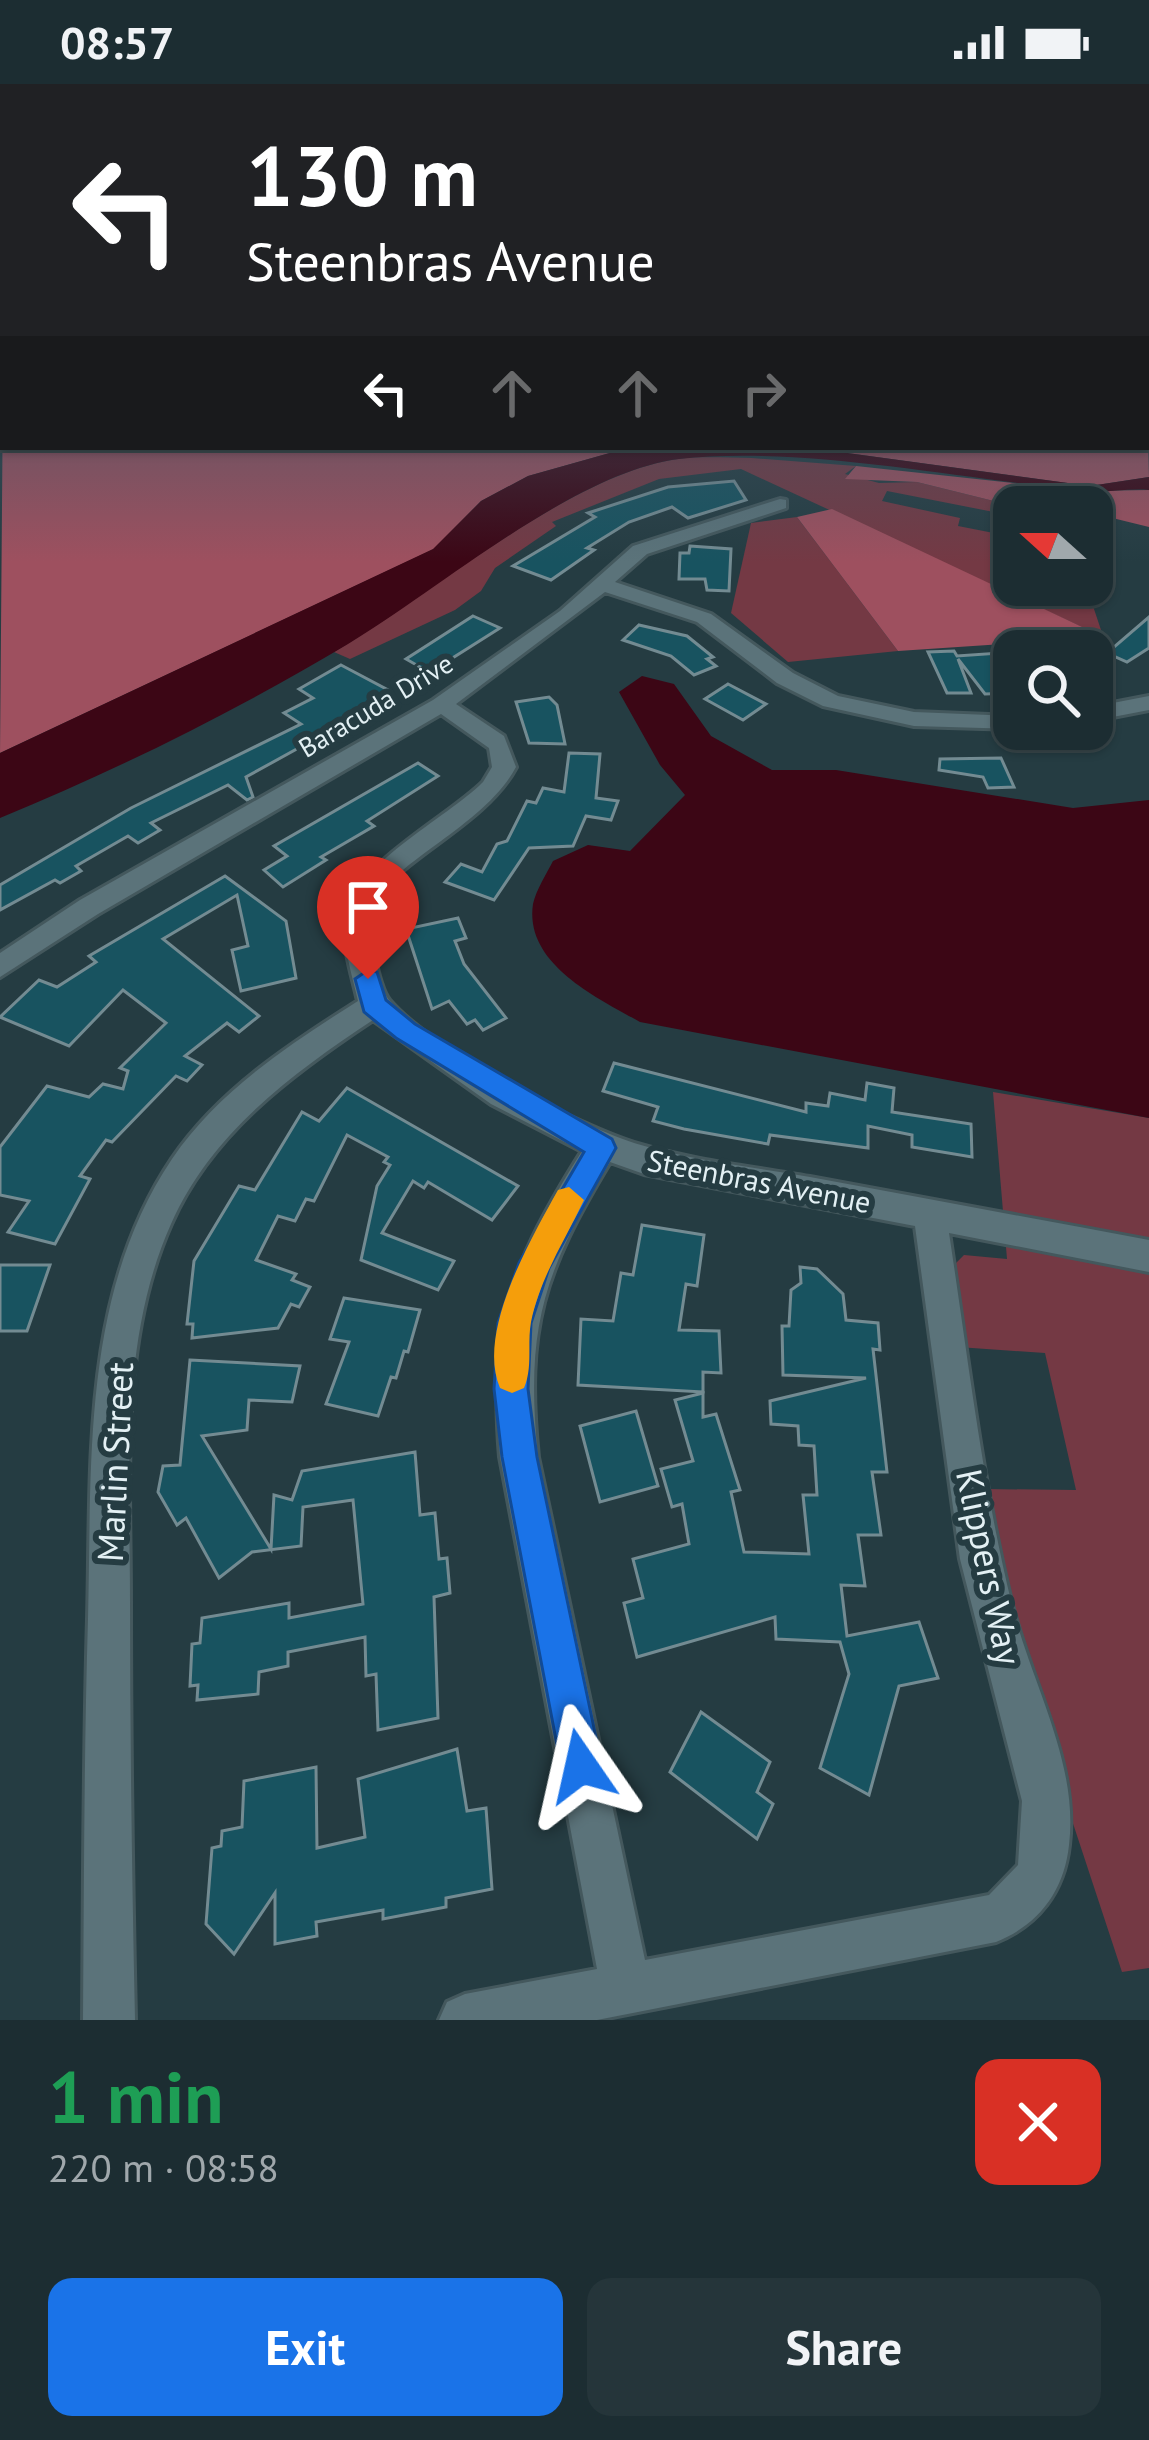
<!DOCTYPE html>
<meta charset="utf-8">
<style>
body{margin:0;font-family:"PT Sans",sans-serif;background:#25353a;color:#f1f3f6;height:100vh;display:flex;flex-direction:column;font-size:45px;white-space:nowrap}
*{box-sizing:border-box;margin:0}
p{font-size:39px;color:#a0a8ac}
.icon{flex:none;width:66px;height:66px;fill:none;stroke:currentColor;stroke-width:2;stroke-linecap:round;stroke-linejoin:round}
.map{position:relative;height:1936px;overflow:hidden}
.panel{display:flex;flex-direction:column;background:#1c2d32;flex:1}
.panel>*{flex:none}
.guide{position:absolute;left:0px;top:0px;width:1149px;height:366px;box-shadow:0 3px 9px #0004,0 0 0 3px #3a494d;background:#202124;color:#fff;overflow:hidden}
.needle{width:78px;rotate:291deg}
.fabs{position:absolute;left:993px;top:402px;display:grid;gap:24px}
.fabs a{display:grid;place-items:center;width:120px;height:120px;border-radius:24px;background:#1c2d32;box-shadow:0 3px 9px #0004,0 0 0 3px #3a494d;font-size:60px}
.pin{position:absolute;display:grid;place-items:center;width:102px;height:102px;color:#fff;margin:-123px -51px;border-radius:50% 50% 50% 0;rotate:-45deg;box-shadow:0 0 12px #0007}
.pin .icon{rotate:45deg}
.me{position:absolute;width:132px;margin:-66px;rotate:349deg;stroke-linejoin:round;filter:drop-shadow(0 0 9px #0008)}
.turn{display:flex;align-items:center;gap:42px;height:252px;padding:0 48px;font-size:54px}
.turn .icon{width:156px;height:156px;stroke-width:2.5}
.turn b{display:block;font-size:84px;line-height:102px}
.lanes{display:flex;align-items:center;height:114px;padding:0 48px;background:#0003;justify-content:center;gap:60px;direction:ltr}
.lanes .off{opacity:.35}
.round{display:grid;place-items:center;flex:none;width:126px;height:126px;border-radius:24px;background:#25353a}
.summary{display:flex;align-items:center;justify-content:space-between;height:204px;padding:0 48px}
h1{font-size:72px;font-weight:700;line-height:90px;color:#1e9e55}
.primary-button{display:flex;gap:24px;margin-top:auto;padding:24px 48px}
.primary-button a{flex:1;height:138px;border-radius:24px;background:#1a73e8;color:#fff;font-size:48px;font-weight:700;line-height:138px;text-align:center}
.primary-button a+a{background:#25353a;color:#f1f3f6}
.status{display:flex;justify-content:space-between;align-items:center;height:84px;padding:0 60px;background:#1c2d32;direction:ltr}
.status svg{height:33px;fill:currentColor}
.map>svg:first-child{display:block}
.green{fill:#743944}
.forest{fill:#9e505f}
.water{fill:#3c0615}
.building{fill:#185360;stroke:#738b92;stroke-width:3}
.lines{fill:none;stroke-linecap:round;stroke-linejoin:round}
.minor-casing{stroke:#44585d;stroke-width:6}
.minor{fill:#5b737a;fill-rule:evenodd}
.route{fill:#1a73e8;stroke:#114b97;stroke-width:3}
.slow{fill:#f59e0b}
.labels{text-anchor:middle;stroke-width:12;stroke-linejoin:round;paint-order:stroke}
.far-street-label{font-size:27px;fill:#e3f0f4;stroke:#253c42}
.street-label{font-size:30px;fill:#e3f0f4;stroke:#253c42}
.near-street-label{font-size:36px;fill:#e3f0f4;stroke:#253c42}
</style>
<div class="status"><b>08:57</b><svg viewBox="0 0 49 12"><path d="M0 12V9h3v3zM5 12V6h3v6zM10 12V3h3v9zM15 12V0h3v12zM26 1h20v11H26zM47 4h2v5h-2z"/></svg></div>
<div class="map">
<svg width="1149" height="1936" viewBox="0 0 1149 1936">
<rect width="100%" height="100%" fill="#253c42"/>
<!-- green -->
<g class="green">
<path d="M 752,374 L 856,382 L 845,390 L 879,399 L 917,398 L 1018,423 L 1014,432 L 887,407 L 882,417 L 960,434 L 958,442 L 1009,452 L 1000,467 L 1014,476 L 1014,501 L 1060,501 L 1092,519 L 1101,546 L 1095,549 L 741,385 L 659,395 L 552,438 L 556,442 L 495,484 L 481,507 L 455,526 L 350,575 L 334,568 C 431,511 570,390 678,375 C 702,372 728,374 752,374 Z"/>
<polygon points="797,433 898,567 788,578 731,529 751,439"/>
<polygon points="993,1008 1149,1034 1149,1884 1122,1888 1027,1600 983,1405 1076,1406 1045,1269 958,1263 949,1186 964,1171 1007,1175"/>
</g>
<!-- forest -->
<g class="forest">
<polygon points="1146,270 1149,393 1090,402 803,363 1146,363"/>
<polygon points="3,298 3,363 631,363 528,392 481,417 434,465 0,669"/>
<polygon points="856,382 1086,407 1149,406 1149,443 1092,429 1092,423 1018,423 917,398 845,395"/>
<polygon points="832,425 1095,549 1105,553 898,567 797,433"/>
</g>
<!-- water -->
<g class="water">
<path d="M 631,363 L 803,363 L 1090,402 L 1149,393 L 1149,406 C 1128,404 1107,409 1086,407 C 962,395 801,361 679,375 C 574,388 440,505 348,560 C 236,627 121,684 0,734 L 0,669 L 433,465 L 481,417 L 528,392 Z"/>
<path d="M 642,592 L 674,600 L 711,652 L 772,686 L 836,686 L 1073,724 L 1149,716 L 1149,1034 L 640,938 C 598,914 524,880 533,820 C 536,806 547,789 553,777 L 588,761 L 630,767 L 685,711 L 660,681 L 619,608 Z"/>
</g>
<!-- building -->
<g class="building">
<polygon points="734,397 746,416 688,434 672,423 629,438 587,464 594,466 551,496 513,482 595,433 588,429 668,403"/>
<polygon points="690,462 731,465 729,507 707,506 705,495 679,495 680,469 689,469"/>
<polygon points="473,532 500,544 435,585 427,587 406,575"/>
<polygon points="1149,533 1149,564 1127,578 1107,569"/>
<polygon points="639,541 687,552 713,573 707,575 716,582 694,591 671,572 623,556"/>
<polygon points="954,567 957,572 1014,568 1014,609 985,610 958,575 971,609 947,609 928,568"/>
<polygon points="341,581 390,607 351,635 246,693 253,713 247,716 228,701 151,739 160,746 138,759 128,752 76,782 81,787 60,799 55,796 0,826 0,801 131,724 301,640 284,629 313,614 299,605"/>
<polygon points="728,600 766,620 743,636 705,615"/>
<polygon points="549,613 557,621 565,660 529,659 516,618"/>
<polygon points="569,669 600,670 596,714 618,717 611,736 586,732 573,762 529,764 494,816 445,798 461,780 482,788 497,760 507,757 527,717 536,719 543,704 564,708"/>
<polygon points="1001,674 1014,703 988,704 983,693 939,686 940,675"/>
<polygon points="418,679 438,692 367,737 374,742 321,773 326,776 283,803 264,786 287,772 274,762"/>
<polygon points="225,792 286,837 296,894 241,907 232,866 248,862 237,811 163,855 259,932 239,948 227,939 185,972 202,981 187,997 176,992 112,1058 106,1056 80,1092 90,1095 55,1160 8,1148 29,1117 0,1111 0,1063 47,1002 89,1013 103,1000 123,1005 128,987 120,984 166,939 123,906 69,962 0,933 39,896 57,903 96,878 89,872"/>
<polygon points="458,834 466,854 455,857 464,880 506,934 483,946 475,936 467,940 449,917 432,925 406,845"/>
<polygon points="614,979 806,1028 806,1019 828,1022 830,1009 865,1016 867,999 894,1004 892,1028 971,1040 972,1073 912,1063 912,1051 868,1042 868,1064 770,1051 768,1060 684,1045 653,1037 658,1023 603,1007"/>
<polygon points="347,1004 518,1102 492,1136 428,1098 424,1104 413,1097 382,1149 454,1177 438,1206 361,1176 377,1102 390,1081 384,1078 388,1073 347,1051 314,1117 306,1115 295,1137 278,1132 256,1176 296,1190 292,1196 310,1203 299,1223 291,1220 278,1244 192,1254 193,1240 187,1240 194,1177 239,1102 255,1106 302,1028 319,1037"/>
<polygon points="642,1141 704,1151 697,1202 686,1200 679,1246 719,1247 721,1289 703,1288 703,1308 578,1301 581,1235 613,1237 621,1189 633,1191"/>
<polygon points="0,1181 50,1181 27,1247 0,1247"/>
<polygon points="800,1183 817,1185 843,1210 846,1236 878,1239 880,1266 873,1265 887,1388 872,1388 881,1451 858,1451 865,1502 841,1501 847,1552 919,1538 938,1594 899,1602 869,1711 820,1684 849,1590 840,1558 776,1555 775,1533 637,1573 624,1519 643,1514 633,1475 689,1460 682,1420 672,1423 661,1385 693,1377 675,1316 703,1309 703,1333 716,1330 740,1406 731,1408 744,1468 809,1470 803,1411 817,1411 814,1362 799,1361 798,1342 771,1340 770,1317 866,1294 783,1291 782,1242 789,1242 791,1206 801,1199"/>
<polygon points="344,1214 420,1226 408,1268 404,1267 396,1294 391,1293 378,1332 326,1320 349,1258 330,1255"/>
<polygon points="190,1276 300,1282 292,1318 249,1316 247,1346 202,1352 271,1465 274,1411 292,1416 302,1387 415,1368 420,1431 435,1429 439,1475 447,1474 450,1509 434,1513 438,1634 378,1646 376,1590 366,1592 365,1553 288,1568 288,1582 259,1588 258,1610 197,1616 198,1601 190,1602 192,1560 200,1559 202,1534 289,1519 289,1534 363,1520 353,1416 303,1423 301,1462 252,1468 219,1494 186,1434 177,1441 158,1408 163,1382 180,1381"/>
<polygon points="636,1327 658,1402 600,1418 580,1342"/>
<polygon points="701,1628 770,1678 757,1708 773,1720 757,1755 670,1688"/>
<polygon points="457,1665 467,1727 486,1724 492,1805 446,1814 446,1823 383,1835 383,1826 316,1838 317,1852 275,1860 275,1809 234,1870 206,1840 212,1764 221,1762 222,1747 242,1743 244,1697 316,1683 317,1764 365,1753 358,1695"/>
</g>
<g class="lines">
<!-- minor casing -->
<g class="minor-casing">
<g id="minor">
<polygon points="0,217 3,218 3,229 0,228"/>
<path d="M 780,415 L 786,416 L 786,424 L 647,470 L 615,498 L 711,530 L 793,589 L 838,612 L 914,628 L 1014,632 L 1017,645 L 914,642 L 823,622 L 777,599 L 697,538 L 605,508 L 456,620 L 504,652 L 516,683 C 485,742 391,778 374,821 C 367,840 377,903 390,917 C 431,965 579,1043 641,1061 C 695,1077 754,1083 810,1093 C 923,1114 1036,1135 1149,1156 L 1149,1188 L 949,1149 C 968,1273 982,1399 1012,1521 C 1031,1599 1079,1679 1069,1761 C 1064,1808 1038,1841 996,1858 L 597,1936 L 439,1936 L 447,1918 L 465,1910 L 597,1885 L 500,1373 C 489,1240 512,1178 582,1067 L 491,1020 L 373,936 C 293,989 211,1049 171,1140 C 119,1256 130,1393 130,1517 C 130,1657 132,1796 135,1936 L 83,1936 C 84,1802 84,1668 88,1535 C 92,1379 81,1210 172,1075 C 218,1007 290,960 358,917 C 352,890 342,861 345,834 C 351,782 447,734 483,698 L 492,683 L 489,664 L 441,630 L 98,830 L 0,893 L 0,869 L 80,816 L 433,616 L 560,527 L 633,462 ZM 610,1078 L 644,1090 L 915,1142 L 960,1475 L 1022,1717 L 1018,1781 L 989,1811 L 645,1876 L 538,1373 C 525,1243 543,1189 610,1078 Z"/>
<polygon points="1149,612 1149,626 1092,637 1092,623"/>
</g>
</g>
<!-- minor -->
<use href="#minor" class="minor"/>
</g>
<!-- sky -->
<linearGradient id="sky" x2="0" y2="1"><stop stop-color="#142124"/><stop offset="0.43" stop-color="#405665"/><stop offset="1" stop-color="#405665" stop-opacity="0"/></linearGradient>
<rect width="1149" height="478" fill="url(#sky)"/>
<!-- route -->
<polygon class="route" points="368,886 377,888 386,916 415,940 612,1055 616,1064 549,1184 531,1239 528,1305 537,1373 602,1682 596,1697 581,1703 567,1697 561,1682 502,1373 494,1305 498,1239 519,1179 584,1068 396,954 364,928 355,895"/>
<!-- slow -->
<path class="slow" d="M 569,1103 L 584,1116 C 565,1156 540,1194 531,1238 C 527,1260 533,1283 524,1304 L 512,1309 L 500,1304 C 476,1248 531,1155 558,1106 Z"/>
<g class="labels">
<!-- far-street labels -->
<g class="far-street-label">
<text transform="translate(376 622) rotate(-31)" y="9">Baracuda Drive</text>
</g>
<!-- street labels -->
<g class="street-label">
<text transform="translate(759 1098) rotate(11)" y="10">Steenbras Avenue</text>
</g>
<!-- near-street labels -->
<g class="near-street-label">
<text transform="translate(115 1378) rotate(-87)" y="13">Marlin Street</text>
<text transform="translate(989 1483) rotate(78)" y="13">Klippers Way</text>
</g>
</g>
</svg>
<div class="fabs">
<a><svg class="needle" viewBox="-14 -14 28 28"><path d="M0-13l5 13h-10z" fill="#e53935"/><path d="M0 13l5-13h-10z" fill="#a0a8ac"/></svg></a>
<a><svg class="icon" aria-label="search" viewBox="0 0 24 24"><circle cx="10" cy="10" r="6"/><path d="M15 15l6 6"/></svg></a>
</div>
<div class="pin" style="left:368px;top:895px;background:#d93025"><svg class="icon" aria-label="arrive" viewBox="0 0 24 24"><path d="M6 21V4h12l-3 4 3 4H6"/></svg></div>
<svg class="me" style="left:581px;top:1682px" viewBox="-20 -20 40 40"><path d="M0-17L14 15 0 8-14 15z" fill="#1a73e8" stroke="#fff" stroke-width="4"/></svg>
<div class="guide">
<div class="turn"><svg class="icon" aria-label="left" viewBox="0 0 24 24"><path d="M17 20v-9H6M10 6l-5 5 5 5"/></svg><div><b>130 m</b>Steenbras Avenue</div></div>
<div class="lanes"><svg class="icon" aria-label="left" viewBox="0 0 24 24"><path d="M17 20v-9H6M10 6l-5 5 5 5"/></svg><svg class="icon off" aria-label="ahead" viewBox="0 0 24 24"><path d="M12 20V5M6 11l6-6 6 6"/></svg><svg class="icon off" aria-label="ahead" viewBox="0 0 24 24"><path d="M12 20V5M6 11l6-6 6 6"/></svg><svg class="icon off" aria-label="right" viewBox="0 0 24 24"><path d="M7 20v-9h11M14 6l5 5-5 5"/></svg></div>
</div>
</div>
<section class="panel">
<div class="summary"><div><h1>1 min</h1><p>220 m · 08:58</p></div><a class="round" style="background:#d93025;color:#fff"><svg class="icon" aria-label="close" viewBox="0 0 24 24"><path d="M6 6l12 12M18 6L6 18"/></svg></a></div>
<div class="primary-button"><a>Exit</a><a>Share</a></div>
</section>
